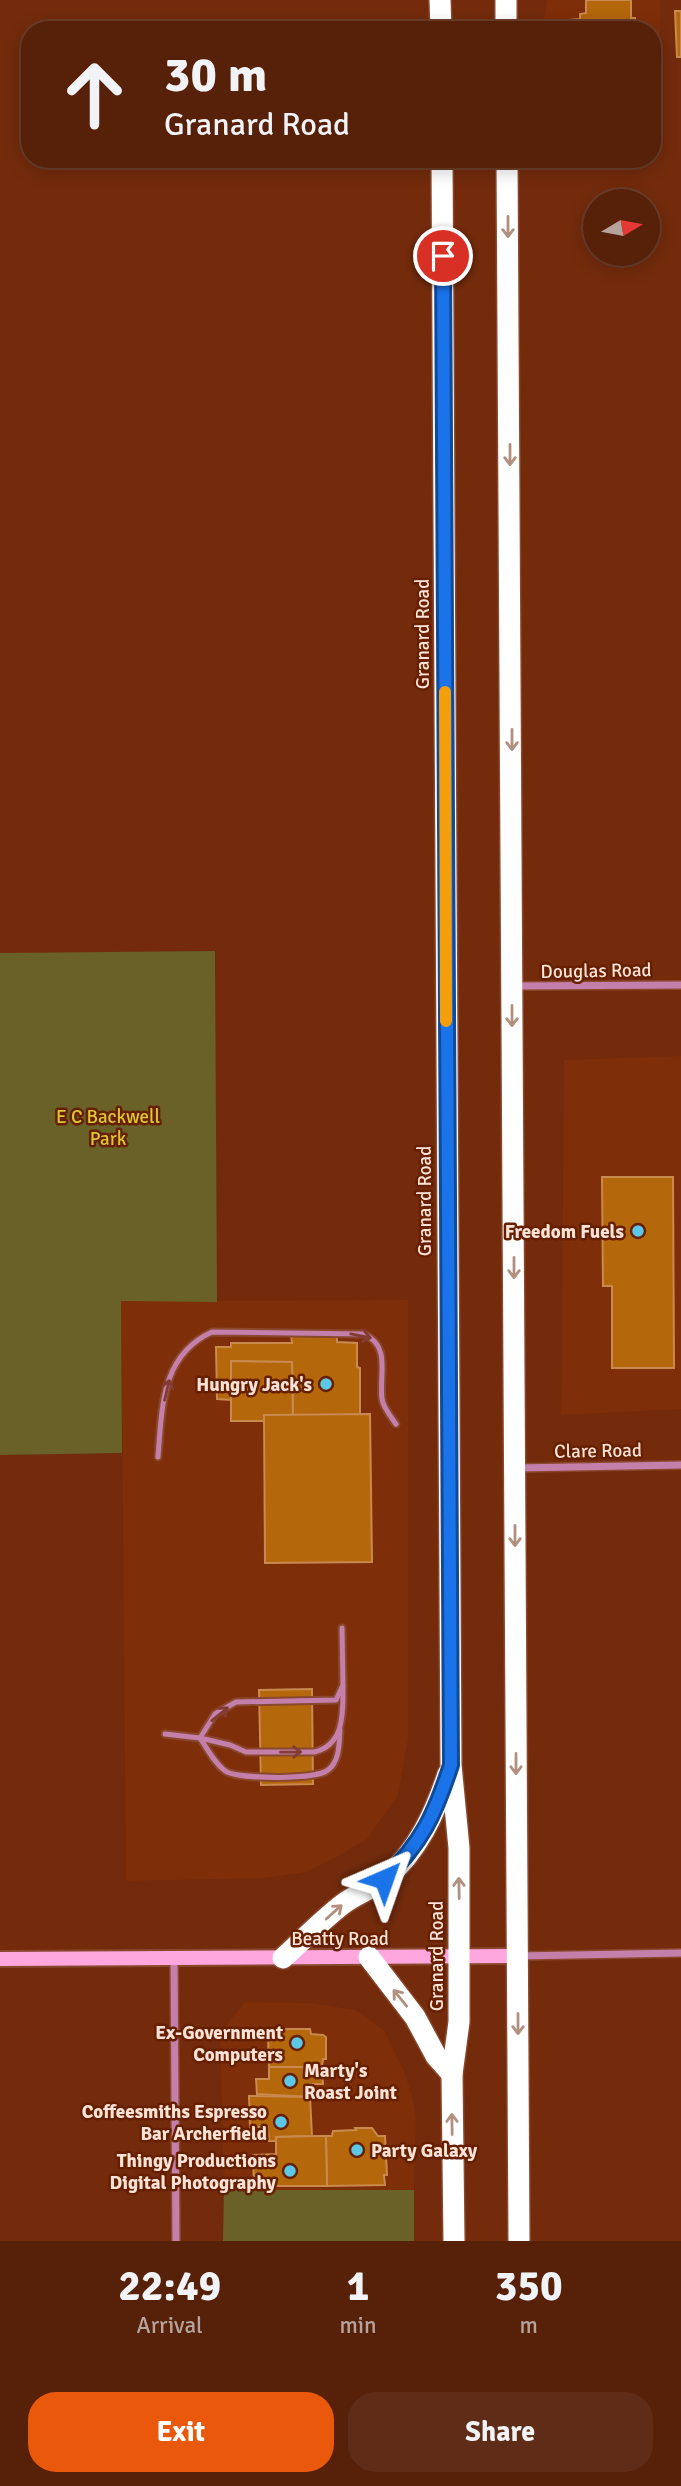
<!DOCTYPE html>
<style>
body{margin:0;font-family:Signika,sans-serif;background:#5f2d17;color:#f1f3f6;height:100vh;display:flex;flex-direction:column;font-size:26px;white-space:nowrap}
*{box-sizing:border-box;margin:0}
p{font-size:23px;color:#b6a39c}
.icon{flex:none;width:38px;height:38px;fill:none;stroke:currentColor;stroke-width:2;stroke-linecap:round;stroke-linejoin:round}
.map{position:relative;height:2241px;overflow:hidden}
.drawer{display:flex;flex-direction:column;background:#562009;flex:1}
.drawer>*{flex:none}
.banner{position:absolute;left:21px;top:21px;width:640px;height:147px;border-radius:28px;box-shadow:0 4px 18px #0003,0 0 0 2px #6c3e2a;background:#562009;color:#f1f3f6;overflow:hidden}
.needle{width:46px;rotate:80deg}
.buttons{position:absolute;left:583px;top:189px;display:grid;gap:14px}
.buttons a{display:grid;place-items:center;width:77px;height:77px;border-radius:50%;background:#562009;box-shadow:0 4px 18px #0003,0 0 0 2px #6c3e2a;font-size:35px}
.pin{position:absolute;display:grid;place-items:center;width:60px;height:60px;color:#fff;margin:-30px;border:4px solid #fff;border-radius:50%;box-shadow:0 2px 7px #0007}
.me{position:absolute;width:77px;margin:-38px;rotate:43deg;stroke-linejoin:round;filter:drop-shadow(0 0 5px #0008)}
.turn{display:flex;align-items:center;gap:24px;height:147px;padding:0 28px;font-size:32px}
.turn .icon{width:91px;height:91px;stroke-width:2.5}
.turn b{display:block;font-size:49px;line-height:60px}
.eta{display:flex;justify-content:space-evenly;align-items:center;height:119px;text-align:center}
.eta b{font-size:42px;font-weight:700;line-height:49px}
.primary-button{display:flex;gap:14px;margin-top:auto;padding:14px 28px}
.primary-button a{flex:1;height:80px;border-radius:28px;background:#ea580c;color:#fff;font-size:28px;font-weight:700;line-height:80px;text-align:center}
.primary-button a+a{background:#5f2d17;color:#f1f3f6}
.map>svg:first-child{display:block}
.built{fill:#7e2e09}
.green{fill:#696128}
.building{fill:#b4670b;stroke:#ca894f;stroke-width:2}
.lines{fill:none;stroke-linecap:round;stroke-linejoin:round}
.lane-casing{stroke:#89482d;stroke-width:9}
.street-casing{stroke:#89482d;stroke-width:10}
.secondary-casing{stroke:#89482d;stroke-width:18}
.highway-casing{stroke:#89482d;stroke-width:24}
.lane{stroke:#c47fab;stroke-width:5}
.street{stroke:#c47fab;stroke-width:7}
.secondary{stroke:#fea7df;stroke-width:14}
.highway{stroke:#fff;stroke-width:21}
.oneway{stroke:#b29080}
.oneway2{stroke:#823c33}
.route-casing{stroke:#114b97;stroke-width:18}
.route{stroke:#1a73e8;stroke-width:12}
.slow{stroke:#f59e0b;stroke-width:12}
.poi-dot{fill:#5dc7e8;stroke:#662000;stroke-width:2.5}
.labels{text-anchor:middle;stroke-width:5;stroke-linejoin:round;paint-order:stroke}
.street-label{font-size:19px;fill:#fde2d8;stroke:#662000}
.park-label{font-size:19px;fill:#dbc734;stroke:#662000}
.poi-label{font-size:19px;font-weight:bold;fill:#fde2d8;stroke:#662000;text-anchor:end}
</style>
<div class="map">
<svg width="681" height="2241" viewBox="0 0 681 2241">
<rect width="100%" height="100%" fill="#732b0c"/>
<!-- built -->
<g class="built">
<polygon points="547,0 660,0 660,118 653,118 653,30 542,30"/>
<polygon points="681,1056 681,1409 561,1415 564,1060"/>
<polygon points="408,1300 408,1739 398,1795 367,1839 338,1856 306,1872 265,1878 126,1881 121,1301"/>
<polygon points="245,2002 311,2003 355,2010 384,2030 405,2073 413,2099 416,2118 414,2190 224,2190 220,2033"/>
</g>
<!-- green -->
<g class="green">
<polygon points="215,951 217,1302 121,1301 122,1453 0,1455 0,953"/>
<polygon points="224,2190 414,2190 414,2241 223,2241"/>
</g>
<!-- building -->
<g class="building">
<polygon points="586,0 631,0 631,18 635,18 635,30 570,30 570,20 580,19 580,14 586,13"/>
<polygon points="675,11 681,11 681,57 677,57"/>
<polygon points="602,1177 673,1177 674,1368 612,1368 612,1286 603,1286"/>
<polygon points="291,1334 337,1335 337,1342 357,1343 357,1367 360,1368 360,1422 293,1421 292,1362 231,1361 231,1400 217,1399 216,1347 231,1347 231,1343 292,1343"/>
<polygon points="231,1361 292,1362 293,1421 231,1421"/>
<polygon points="370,1414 372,1562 265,1563 264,1415"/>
<polygon points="312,1689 313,1784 261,1785 259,1690"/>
<polygon points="274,2029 310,2029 311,2034 323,2035 326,2037 326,2059 323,2059 322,2067 269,2067 268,2037 274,2037"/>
<polygon points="269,2067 322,2067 323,2084 310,2084 310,2097 257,2094 256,2079 269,2079"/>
<polygon points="249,2096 310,2097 312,2136 276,2137 276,2141 269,2141 268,2127 250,2127"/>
<polygon points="355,2128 372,2128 378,2136 385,2136 387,2175 384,2175 385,2185 327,2186 326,2136 332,2136 333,2131 356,2130"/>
<polygon points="318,2136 326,2136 327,2186 254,2186 253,2155 276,2154 276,2137"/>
</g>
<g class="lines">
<!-- lane casing -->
<g class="lane-casing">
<g id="lane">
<path d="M 158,1457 C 162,1408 161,1355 212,1332 L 364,1334 C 391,1346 379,1374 382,1399 C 383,1407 391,1417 396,1424"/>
<polyline points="165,1734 200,1738 215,1714 236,1702 336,1700 343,1685 342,1628"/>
<path d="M 200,1738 L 230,1745 L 246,1752 L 314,1752 C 345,1745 343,1712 343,1686"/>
<path d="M 200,1738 C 207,1748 216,1766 227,1772 C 242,1779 316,1780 328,1770 C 340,1761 339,1743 340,1730"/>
</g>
</g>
<!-- street casing -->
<g class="street-casing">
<g id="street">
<polyline points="513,986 681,985"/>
<polyline points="517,1468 681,1465"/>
<polyline points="518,1956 681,1953"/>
<polyline points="174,1958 176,2241"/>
</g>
</g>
<!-- secondary casing -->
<g class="secondary-casing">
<polyline id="secondary" points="0,1959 517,1956"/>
</g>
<!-- highway casing -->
<g class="highway-casing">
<g id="highway">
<polyline points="440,0 441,30"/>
<polyline points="506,0 506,30"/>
<polyline points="442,159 451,1765 459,1848 459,2022 452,2074 454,2241"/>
<polyline points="507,159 519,2241"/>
<polyline points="369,1957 415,2017 436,2056 452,2074"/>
<path d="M 283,1958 C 303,1940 322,1920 343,1904 C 356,1894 372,1889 385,1879 C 418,1851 435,1813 448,1774"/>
</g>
</g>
<!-- lane -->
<use href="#lane" class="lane"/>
<!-- street -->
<use href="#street" class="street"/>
<!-- secondary -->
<use href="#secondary" class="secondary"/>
<!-- highway -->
<use href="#highway" class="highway"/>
</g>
<!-- one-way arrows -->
<defs><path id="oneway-shaft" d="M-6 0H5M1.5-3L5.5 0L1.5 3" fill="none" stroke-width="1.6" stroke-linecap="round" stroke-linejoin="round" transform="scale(1.75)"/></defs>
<g class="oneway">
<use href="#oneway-shaft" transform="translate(508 227) rotate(90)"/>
<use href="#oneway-shaft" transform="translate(510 455) rotate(90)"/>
<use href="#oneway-shaft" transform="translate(512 740) rotate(90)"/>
<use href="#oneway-shaft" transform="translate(512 1016) rotate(90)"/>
<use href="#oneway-shaft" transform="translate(514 1268) rotate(90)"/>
<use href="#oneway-shaft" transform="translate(515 1536) rotate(90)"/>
<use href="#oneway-shaft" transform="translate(516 1764) rotate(90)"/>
<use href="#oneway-shaft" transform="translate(459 1888) rotate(-91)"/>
<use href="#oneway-shaft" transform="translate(334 1912) rotate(-42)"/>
<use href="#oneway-shaft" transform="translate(400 1998) rotate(-129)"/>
<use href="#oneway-shaft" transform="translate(518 2024) rotate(90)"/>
<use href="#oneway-shaft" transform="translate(452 2124) rotate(-91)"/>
</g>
<g class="oneway2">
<use href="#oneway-shaft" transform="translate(361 1336) rotate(11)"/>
<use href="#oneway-shaft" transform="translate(167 1390) rotate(-77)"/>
<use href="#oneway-shaft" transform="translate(220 1714) rotate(-39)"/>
<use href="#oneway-shaft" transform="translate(291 1752) rotate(-1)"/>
</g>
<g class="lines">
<!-- route casing -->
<g class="route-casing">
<path id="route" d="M 384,1879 C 422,1843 435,1814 451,1765 L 443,256"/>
</g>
<!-- route -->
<use href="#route" class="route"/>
<!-- slow -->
<polyline class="slow" points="445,692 446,1021"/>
</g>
<!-- markers -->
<g class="poi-dot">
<circle cx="638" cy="1231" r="7"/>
<circle cx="326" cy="1384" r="7"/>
<circle cx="297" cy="2043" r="7"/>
<circle cx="290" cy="2081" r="7"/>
<circle cx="281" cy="2122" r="7"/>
<circle cx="357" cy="2150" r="7"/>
<circle cx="290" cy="2171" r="7"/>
</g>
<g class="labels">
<!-- street labels -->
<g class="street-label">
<text transform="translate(422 634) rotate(-90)" y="7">Granard Road</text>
<text transform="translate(596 970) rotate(-1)" y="7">Douglas Road</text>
<text transform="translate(424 1201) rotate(-90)" y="7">Granard Road</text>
<text transform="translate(598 1450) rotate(-1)" y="7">Clare Road</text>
<text x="340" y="1945">Beatty Road</text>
<text transform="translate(436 1956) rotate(-90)" y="7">Granard Road</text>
</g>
<!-- park labels -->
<g class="park-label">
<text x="108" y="1123">E C Backwell<tspan x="108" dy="22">Park</tspan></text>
</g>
<!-- poi labels -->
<g class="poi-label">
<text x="624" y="1238">Freedom Fuels</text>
<text x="312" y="1391">Hungry Jack's</text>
<text x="283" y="2039">Ex-Government<tspan x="283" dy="22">Computers</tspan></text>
<text x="304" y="2077" text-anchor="start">Marty's<tspan x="304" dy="22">Roast Joint</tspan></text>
<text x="267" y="2118">Coffeesmiths Espresso<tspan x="267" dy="22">Bar Archerfield</tspan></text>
<text x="371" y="2157" text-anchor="start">Party Galaxy</text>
<text x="276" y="2167">Thingy Productions<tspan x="276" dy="22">Digital Photography</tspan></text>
</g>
</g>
</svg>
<div class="buttons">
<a><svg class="needle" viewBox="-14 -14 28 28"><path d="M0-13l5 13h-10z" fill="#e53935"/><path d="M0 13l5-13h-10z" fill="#b6a39c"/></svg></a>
</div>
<div class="pin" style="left:443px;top:256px;background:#d93025"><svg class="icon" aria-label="arrive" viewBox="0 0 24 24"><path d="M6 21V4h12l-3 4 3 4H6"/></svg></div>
<svg class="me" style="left:384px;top:1879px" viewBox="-20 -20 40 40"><path d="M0-17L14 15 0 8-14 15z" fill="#1a73e8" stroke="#fff" stroke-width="4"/></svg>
<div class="banner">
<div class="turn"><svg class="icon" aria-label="ahead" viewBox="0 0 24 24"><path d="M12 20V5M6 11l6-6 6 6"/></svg><div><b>30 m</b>Granard Road</div></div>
</div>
</div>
<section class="drawer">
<div class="eta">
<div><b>22:49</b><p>Arrival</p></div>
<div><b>1</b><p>min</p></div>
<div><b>350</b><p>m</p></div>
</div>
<div class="primary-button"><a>Exit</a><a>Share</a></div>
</section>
